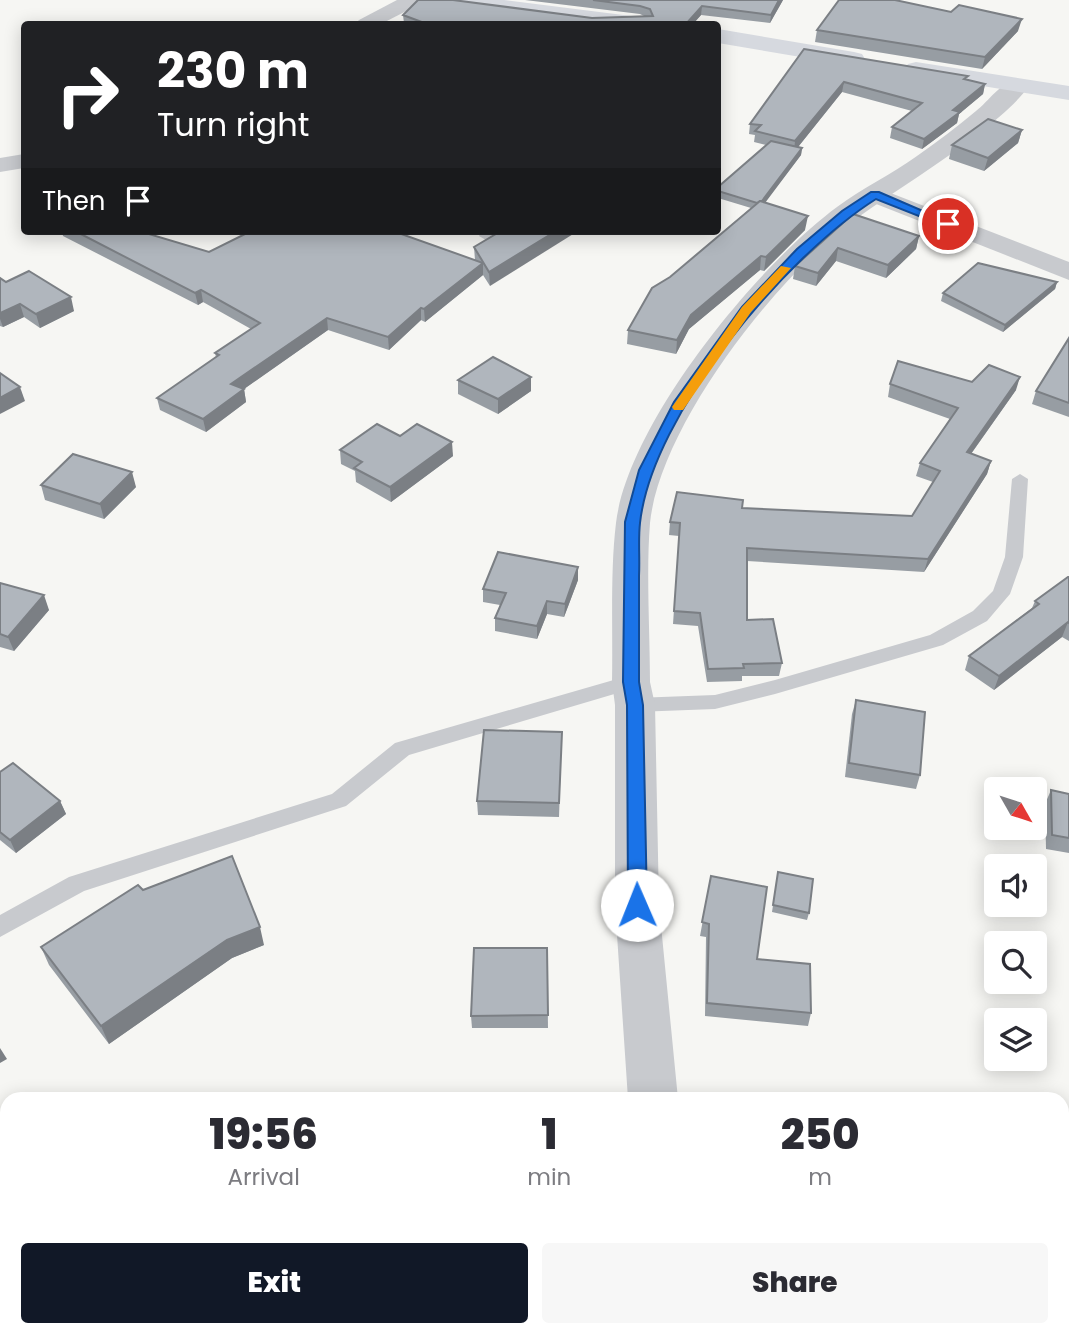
<!DOCTYPE html>
<style>
body{margin:0;font-family:Poppins,sans-serif;background:#f7f7f7;color:#2b2b33;height:100vh;display:flex;flex-direction:column;font-size:26px;white-space:nowrap}
*{box-sizing:border-box;margin:0}
p{font-size:23px;color:#7c7c81}
.icon{flex:none;width:38px;height:38px;fill:none;stroke:currentColor;stroke-width:2;stroke-linecap:round;stroke-linejoin:round}
.map{position:relative;flex:1;overflow:hidden}
.side{position:absolute;left:0px;top:1092px;width:1069px;height:245px;display:flex;flex-direction:column;background:#fff;border-radius:21px 21px 0 0;box-shadow:0 4px 18px #0003}
.side>*{flex:none}
.banner{position:absolute;left:21px;top:21px;width:700px;height:214px;border-radius:7px;box-shadow:0 4px 18px #0003;background:#202124;color:#fff;overflow:hidden}
.needle{width:46px;rotate:129deg}
.fabs{position:absolute;left:984px;top:777px;display:grid;gap:14px}
.fabs a{display:grid;place-items:center;width:63px;height:63px;border-radius:7px;background:#fff;box-shadow:0 4px 18px #0003;font-size:35px}
.pin{position:absolute;display:grid;place-items:center;width:60px;height:60px;color:#fff;margin:-30px;border:4px solid #fff;border-radius:50%;box-shadow:0 2px 7px #0007}
.me{position:absolute;width:77px;margin:-38px;rotate:359deg;stroke-linejoin:round;filter:drop-shadow(0 0 5px #0008)}
.turn{display:flex;align-items:center;gap:24px;height:147px;padding:0 21px;font-size:32px}
.turn .icon{width:91px;height:91px;stroke-width:2.5}
.turn b{display:block;font-size:49px;line-height:60px}
.then{display:flex;align-items:center;height:66px;padding:0 21px;background:#0003;gap:14px;font-size:26px}
.eta{display:flex;justify-content:space-evenly;align-items:center;height:119px;text-align:center}
.eta b{font-size:42px;font-weight:800;line-height:49px}
.button{display:flex;gap:14px;margin-top:auto;padding:14px 21px}
.button a{flex:1;height:80px;border-radius:7px;background:#111827;color:#fff;font-size:28px;font-weight:800;line-height:80px;text-align:center}
.button a+a{background:#f7f7f7;color:#2b2b33}
.map>svg:first-child{display:block}
.lines{fill:none;stroke-linecap:round;stroke-linejoin:round}
.service{fill:#c8cace;fill-rule:evenodd}
.minor{fill:#c8cace;fill-rule:evenodd}
.tertiary{fill:#c8cace;fill-rule:evenodd}
.trunk{fill:#d6d9df;fill-rule:evenodd}
.wall{fill:#979da3}
.shaded-wall{fill:#7b7f84}
.building{fill:#b0b6bd;stroke:#7b7f84;stroke-width:2}
.route{fill:#1a73e8;stroke:#114b97;stroke-width:2}
.slow{fill:#f59e0b}
</style>
<div class="map">
<svg width="1069" height="1337" viewBox="0 0 1069 1337">
<rect width="100%" height="100%" fill="#f6f6f3"/>
<g class="lines">
<!-- service -->
<g class="service">
<polygon points="482,231 496,231 491,239 486,240 479,236"/>
<polygon points="1020,474 1028,479 1023,557 1010,594 987,621 943,645 775,694 715,709 635,712 628,710 625,705 628,700 635,698 715,695 775,680 930,635 973,611 993,591 1005,557 1012,479"/>
<polygon points="631,675 638,677 641,682 638,687 409,755 346,806 84,891 0,937 0,915 69,877 332,794 395,743"/>
<polygon points="1062,1322 1069,1325 1069,1337 1037,1337 1034,1330 1062,1330"/>
</g>
<!-- minor -->
<g class="minor">
<polygon points="397,0 423,0 420,4 381,24 355,24 359,20"/>
<polygon points="24,154 24,168 0,172 0,158"/>
<polygon points="875,187 1069,262 1069,280 866,200 862,195 866,190"/>
</g>
<!-- tertiary -->
<g class="tertiary">
<path d="M 1017,79 L 1025,81 L 1029,86 C 1016,104 996,120 979,133 C 940,164 898,189 857,218 C 778,274 660,425 650,523 C 646,572 650,632 650,682 L 655,705 L 659,905 L 678,1099 L 628,1099 L 615,905 L 615,705 L 612,682 C 613,632 610,572 616,523 C 628,423 757,266 837,207 C 862,188 891,175 917,156 C 937,142 957,127 976,111 C 989,101 1000,83 1017,79 Z"/>
<polygon points="659,1330 715,1330 716,1337 660,1337"/>
</g>
<!-- trunk -->
<g class="trunk">
<polygon points="443,0 504,0 639,17 647,19 650,24 592,24 454,6 446,5"/>
<polygon points="718,29 854,52 862,54 865,59 862,64 854,66 718,43"/>
<polygon points="916,62 1069,86 1069,100 908,74 904,69 908,64"/>
</g>
</g>
<!-- wall -->
<g class="wall">
<polygon points="525,0 783,0 770,23 701,15 693,24 407,24 404,23 403,15 592,18 644,16 640,14"/>
<polygon points="951,12 1018,31 982,69 815,42 817,30"/>
<polygon points="804,49 985,84 983,94 959,114 957,123 922,149 890,138 892,127 912,111 842,92 798,147 802,148 801,155 765,202 805,230 764,271 760,270 689,329 676,354 627,344 628,330 670,277 751,208 718,198 718,187 766,145 754,142 755,135 749,134 750,124"/>
<polygon points="1022,130 1018,143 984,171 949,159 952,145"/>
<polygon points="853,214 919,236 916,249 886,278 836,261 816,286 793,279 795,266"/>
<polygon points="62,231 139,231 209,252 475,260 474,247 501,231 490,286 483,275 425,322 421,320 389,350 328,330 244,389 246,402 206,432 160,410 157,398 216,357 215,353 251,329 203,302 198,305 63,236"/>
<polygon points="0,278 6,282 74,311 40,328 24,317 3,327 0,326"/>
<polygon points="1057,282 1055,289 1003,332 941,301 943,293"/>
<polygon points="1069,338 1069,417 1032,404 1036,391"/>
<polygon points="531,377 531,391 498,414 458,394 458,380"/>
<polygon points="972,382 1016,390 971,454 991,461 987,474 924,572 747,561 747,620 782,663 779,676 742,676 742,681 707,682 698,626 673,624 679,536 669,535 670,522 742,508 912,516 933,482 916,476 920,463 950,419 888,397 890,384"/>
<polygon points="400,436 453,456 391,502 356,482 355,471 341,464 340,450"/>
<polygon points="41,485 136,487 104,519 45,500"/>
<polygon points="578,567 578,580 564,617 547,614 537,639 495,631 495,618 500,605 483,602 483,589"/>
<polygon points="1069,577 1069,641 1062,637 994,690 965,670 969,656 1032,608 1035,601"/>
<polygon points="0,583 49,610 14,651 0,647"/>
<polygon points="856,700 920,775 916,789 845,777 852,714"/>
<polygon points="562,732 559,817 478,815 477,801"/>
<polygon points="0,772 60,801 66,814 16,853 0,840"/>
<polygon points="1051,790 1069,794 1069,853 1046,849 1045,804"/>
<polygon points="778,872 809,913 807,920 772,912"/>
<polygon points="711,876 757,959 811,1013 808,1026 705,1016 706,937 700,936"/>
<polygon points="143,890 264,945 232,958 109,1044 49,965 41,947"/>
<polygon points="547,948 548,1028 472,1028 471,1016"/>
</g>
<!-- shaded-wall -->
<g class="shaded-wall">
<polygon points="779,0 783,0 770,23 771,15"/>
<polygon points="702,6 701,15 693,24 686,24"/>
<polygon points="1022,19 1018,31 982,69 985,57"/>
<polygon points="844,82 842,92 794,152 795,141"/>
<polygon points="985,84 983,94 959,114 957,123 922,149 924,139 953,110"/>
<polygon points="1022,130 1018,143 984,171 988,158"/>
<polygon points="802,148 801,155 759,211 760,204"/>
<polygon points="808,216 805,230 764,271 766,257"/>
<polygon points="556,231 578,231 490,286 489,272"/>
<polygon points="919,236 916,249 886,278 888,265"/>
<polygon points="838,248 836,261 816,286 818,273"/>
<polygon points="761,256 760,270 689,329 676,354 677,340 691,315"/>
<polygon points="483,263 483,275 425,322 424,309"/>
<polygon points="1057,282 1055,289 1003,332 1005,325"/>
<polygon points="201,290 203,302 198,305 195,293"/>
<polygon points="71,297 74,311 40,328 36,314"/>
<polygon points="20,304 24,317 3,327 0,319 0,313"/>
<polygon points="421,308 421,320 389,350 388,337"/>
<polygon points="327,318 328,330 234,396 231,384"/>
<polygon points="531,377 531,391 498,414 498,399"/>
<polygon points="1020,377 1016,390 963,465 967,452"/>
<polygon points="20,387 25,401 0,414 0,398"/>
<polygon points="244,389 246,402 206,432 203,419"/>
<polygon points="452,442 453,456 391,502 390,487"/>
<polygon points="991,461 987,474 924,572 928,559"/>
<polygon points="132,472 136,487 104,519 100,504"/>
<polygon points="578,567 578,580 564,617 565,604"/>
<polygon points="44,595 49,610 14,651 8,637"/>
<polygon points="547,601 547,614 537,639 537,626"/>
<polygon points="1068,622 1062,637 994,690 999,676"/>
<polygon points="60,801 66,814 16,853 10,840"/>
<polygon points="260,927 264,945 232,958 109,1044 101,1026 227,940"/>
<polygon points="0,1048 7,1059 0,1063"/>
<polygon points="0,1124 7,1137 7,1152 0,1156"/>
<polygon points="74,1330 88,1330 78,1335"/>
</g>
<!-- building -->
<g class="building">
<polygon points="418,0 453,0 592,18 653,16 650,9 640,6 593,0 779,0 771,15 702,6 686,24 427,24 403,15"/>
<polygon points="839,0 895,0 951,12 959,5 1022,19 985,57 817,30"/>
<polygon points="804,49 968,76 964,79 985,84 953,110 960,112 924,139 892,127 922,103 844,82 795,141 755,131 761,125 750,124"/>
<polygon points="988,119 1022,130 988,158 952,145"/>
<polygon points="771,141 802,148 762,201 760,201 757,203 718,191 718,187"/>
<polygon points="760,201 808,216 766,257 761,256 691,315 677,340 628,330 652,288 670,277"/>
<polygon points="853,214 919,236 888,265 838,248 818,273 795,266"/>
<polygon points="75,231 139,231 209,252 251,231 393,231 483,263 424,309 421,308 388,337 327,318 231,384 244,389 203,419 157,398 219,355 215,353 260,323 201,290 195,293"/>
<polygon points="501,231 556,231 489,272 474,247"/>
<polygon points="978,263 1057,282 1005,325 943,293"/>
<polygon points="29,271 71,297 36,314 20,304 0,313 0,278 6,282"/>
<polygon points="1069,338 1069,403 1036,391"/>
<polygon points="493,357 531,377 498,399 458,380"/>
<polygon points="898,361 972,382 989,365 1020,377 967,452 991,461 928,559 747,548 747,620 773,619 782,663 743,664 744,668 708,669 700,613 674,611 680,523 670,522 677,492 743,500 742,508 912,516 940,471 920,463 958,408 890,384"/>
<polygon points="0,373 20,387 0,398"/>
<polygon points="377,424 400,436 417,424 452,442 390,487 354,468 362,462 340,450"/>
<polygon points="73,454 132,472 100,504 41,485"/>
<polygon points="498,552 578,567 565,604 547,601 537,626 495,618 506,593 483,589"/>
<polygon points="1068,577 1069,577 1069,623 1068,622 999,676 969,656 1039,604 1035,601"/>
<polygon points="0,583 44,595 8,637 0,634"/>
<polygon points="856,700 925,712 920,775 849,763"/>
<polygon points="484,730 562,732 559,803 477,801"/>
<polygon points="13,763 60,801 10,840 0,832 0,772"/>
<polygon points="1051,790 1069,794 1069,838 1052,835"/>
<polygon points="232,856 260,927 227,940 101,1026 41,947 138,885 143,890"/>
<polygon points="778,872 813,879 809,913 773,905"/>
<polygon points="711,876 767,887 757,959 810,964 811,1013 707,1003 709,924 702,922"/>
<polygon points="474,948 547,948 548,1015 471,1016"/>
<polygon points="202,1095 205,1099 196,1099"/>
<polygon points="333,1330 405,1330 408,1337 320,1337"/>
<polygon points="474,1330 624,1330 626,1337 476,1337"/>
</g>
<!-- route -->
<path class="route" d="M 871,192 L 879,192 L 953,224 L 944,226 L 876,199 C 786,256 652,414 640,523 C 638,540 640,558 639,576 C 639,611 639,647 639,682 L 643,705 L 647,905 L 644,910 L 637,913 L 631,910 L 628,905 L 627,705 L 623,682 L 625,522 L 639,470 L 674,402 L 742,307 L 797,249 L 842,211 Z"/>
<!-- slow -->
<polygon class="slow" points="781,266 791,268 751,312 683,410 674,410 672,407 742,307"/>
</svg>
<div class="fabs">
<a><svg class="needle" viewBox="-14 -14 28 28"><path d="M0-13l5 13h-10z" fill="#e53935"/><path d="M0 13l5-13h-10z" fill="#7c7c81"/></svg></a>
<a><svg class="icon" aria-label="sound" viewBox="0 0 24 24"><path d="M4 9h4l5-4v14l-5-4H4zM17 9q2 3 0 6"/></svg></a>
<a><svg class="icon" aria-label="search" viewBox="0 0 24 24"><circle cx="10" cy="10" r="6"/><path d="M15 15l6 6"/></svg></a>
<a><svg class="icon" aria-label="layers" viewBox="0 0 24 24"><path d="M12 4l9 5-9 5-9-5zM3 14l9 5 9-5"/></svg></a>
</div>
<div class="pin" style="left:948px;top:224px;background:#d93025"><svg class="icon" aria-label="arrive" viewBox="0 0 24 24"><path d="M6 21V4h12l-3 4 3 4H6"/></svg></div>
<svg class="me" style="left:637px;top:905px" viewBox="-20 -20 40 40"><circle r="19" fill="#fff"/><path d="M0-13L10 11 0 6-10 11z" fill="#1a73e8"/></svg>
<div class="banner">
<div class="turn"><svg class="icon" aria-label="right" viewBox="0 0 24 24"><path d="M7 20v-9h11M14 6l5 5-5 5"/></svg><div><b>230 m</b>Turn right</div></div>
<div class="then">Then<svg class="icon" aria-label="arrive" viewBox="0 0 24 24"><path d="M6 21V4h12l-3 4 3 4H6"/></svg></div>
</div>
<section class="side">
<div class="eta">
<div><b>19:56</b><p>Arrival</p></div>
<div><b>1</b><p>min</p></div>
<div><b>250</b><p>m</p></div>
</div>
<div class="button"><a>Exit</a><a>Share</a></div>
</section>
</div>
